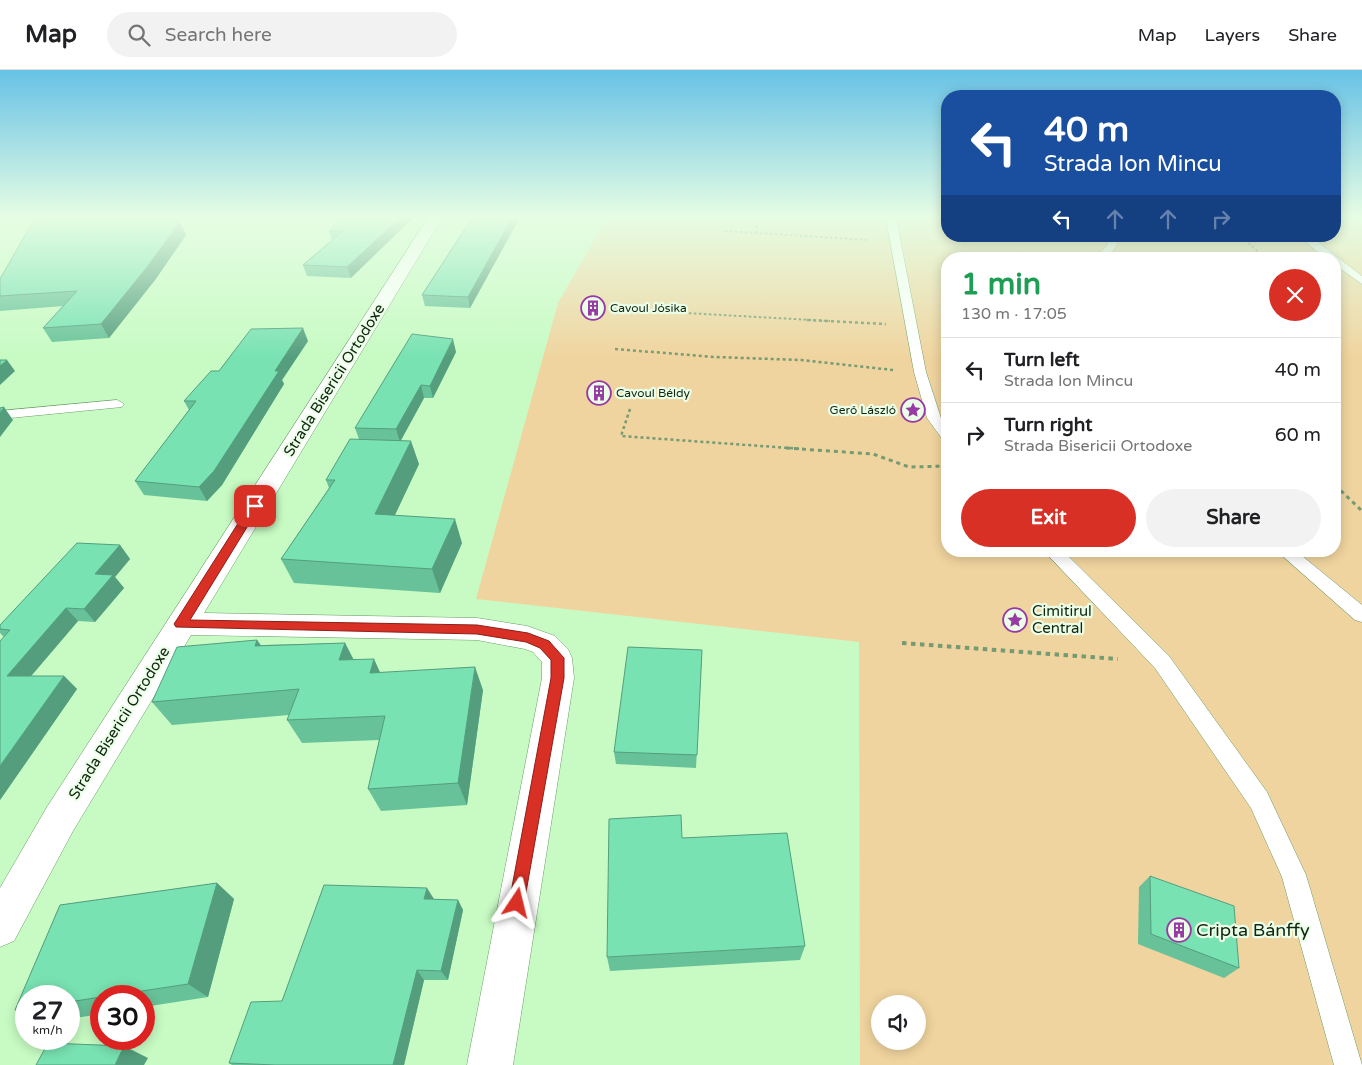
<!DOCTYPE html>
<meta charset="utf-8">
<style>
body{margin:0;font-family:"Varela Round",sans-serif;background:#f2f2f2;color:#202124;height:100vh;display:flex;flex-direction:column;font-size:19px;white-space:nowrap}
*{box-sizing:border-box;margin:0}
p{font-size:16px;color:#757577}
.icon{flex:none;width:28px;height:28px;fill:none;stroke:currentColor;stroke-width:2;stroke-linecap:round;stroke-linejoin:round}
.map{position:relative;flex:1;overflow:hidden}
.side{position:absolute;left:941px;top:182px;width:400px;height:305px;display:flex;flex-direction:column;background:#fff;border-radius:20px;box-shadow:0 2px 12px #0003}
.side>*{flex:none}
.guide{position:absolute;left:941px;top:20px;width:400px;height:152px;border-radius:20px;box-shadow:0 2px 12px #0003;background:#1a4fa0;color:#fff;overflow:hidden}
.controls{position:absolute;left:871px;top:925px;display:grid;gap:10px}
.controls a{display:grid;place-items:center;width:55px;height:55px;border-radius:50%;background:#fff;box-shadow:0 2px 12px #0003;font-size:25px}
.speed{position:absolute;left:15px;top:915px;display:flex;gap:10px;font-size:25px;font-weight:700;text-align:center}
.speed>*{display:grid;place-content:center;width:65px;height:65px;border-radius:50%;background:#fff;box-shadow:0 2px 12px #0003;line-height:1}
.speed small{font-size:12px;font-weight:400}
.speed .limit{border:8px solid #d22;background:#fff;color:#111}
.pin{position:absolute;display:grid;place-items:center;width:42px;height:42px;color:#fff;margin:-21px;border-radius:10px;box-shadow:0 2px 8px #0006}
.me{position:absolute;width:55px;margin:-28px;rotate:10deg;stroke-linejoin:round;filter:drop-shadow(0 0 4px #0008)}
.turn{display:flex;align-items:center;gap:18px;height:105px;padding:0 20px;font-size:22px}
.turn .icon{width:65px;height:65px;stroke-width:2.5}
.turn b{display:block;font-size:35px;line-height:42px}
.lanes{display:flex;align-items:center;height:48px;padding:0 20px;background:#0003;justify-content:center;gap:25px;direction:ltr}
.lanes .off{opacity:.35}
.round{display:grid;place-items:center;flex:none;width:52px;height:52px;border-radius:26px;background:#f2f2f2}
.headline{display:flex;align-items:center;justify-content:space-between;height:85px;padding:0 20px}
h1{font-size:30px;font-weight:800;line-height:38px;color:#1e9e55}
.action{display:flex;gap:10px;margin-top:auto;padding:10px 20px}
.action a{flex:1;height:58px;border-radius:30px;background:#d93025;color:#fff;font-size:20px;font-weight:800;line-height:58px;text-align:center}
.action a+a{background:#f2f2f2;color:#202124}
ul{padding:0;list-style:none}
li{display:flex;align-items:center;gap:15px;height:65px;padding:0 20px;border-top:1px solid #e0e0e0}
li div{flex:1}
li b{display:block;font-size:19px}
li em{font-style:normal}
header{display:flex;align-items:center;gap:30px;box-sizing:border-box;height:70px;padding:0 25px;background:#fff;border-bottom:1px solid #e0e0e0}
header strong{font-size:24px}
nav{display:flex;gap:28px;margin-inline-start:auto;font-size:18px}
.search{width:350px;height:45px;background:#f2f2f2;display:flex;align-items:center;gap:12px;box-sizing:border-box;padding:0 18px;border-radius:28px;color:#757577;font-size:19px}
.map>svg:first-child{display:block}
.green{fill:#f0d49f;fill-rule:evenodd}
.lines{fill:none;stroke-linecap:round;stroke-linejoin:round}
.lane-casing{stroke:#6d9d69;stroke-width:1}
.street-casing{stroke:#6d9d69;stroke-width:1}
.path-far3{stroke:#759b73;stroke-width:2;stroke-dasharray:2.5 2.5;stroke-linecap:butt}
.path-far2{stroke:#759b73;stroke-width:2.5;stroke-dasharray:3 3;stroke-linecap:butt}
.path-far1{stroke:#759b73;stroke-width:3;stroke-dasharray:4 4;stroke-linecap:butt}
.path{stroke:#759b73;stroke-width:4;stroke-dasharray:4.5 4.5;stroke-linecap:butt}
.lane{fill:#fff;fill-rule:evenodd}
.street{fill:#fff;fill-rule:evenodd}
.wall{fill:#67c299}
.shaded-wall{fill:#549e7d}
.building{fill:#78e2b2;stroke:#549e7d}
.route{fill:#d93025;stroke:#8d1f18}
.labels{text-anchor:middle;stroke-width:4.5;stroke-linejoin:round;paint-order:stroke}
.far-poi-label{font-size:12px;fill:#122511;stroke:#eafee8;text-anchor:start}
.street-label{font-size:15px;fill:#122511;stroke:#eafee8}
.poi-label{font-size:15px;fill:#122511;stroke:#eafee8;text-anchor:start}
.near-poi-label{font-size:18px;fill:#122511;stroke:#eafee8;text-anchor:start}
</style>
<header>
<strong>Map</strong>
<div class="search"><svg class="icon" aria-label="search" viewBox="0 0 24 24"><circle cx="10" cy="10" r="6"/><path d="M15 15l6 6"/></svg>Search here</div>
<nav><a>Map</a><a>Layers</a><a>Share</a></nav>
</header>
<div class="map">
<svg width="1362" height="995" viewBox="0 0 1362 995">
<rect width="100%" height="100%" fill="#c7fbc3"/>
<!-- green -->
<path class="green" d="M 607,148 L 947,148 L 948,166 L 1335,166 L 1335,148 L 1362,148 L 1362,995 L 860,995 L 859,572 L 476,529 L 558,233 ZM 948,189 L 1335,189 L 1335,481 L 948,481 ZM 880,934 L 918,934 L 918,971 L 880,971 Z"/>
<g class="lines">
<!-- lane casing -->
<g class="lane-casing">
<g id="lane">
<polygon points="886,148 896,148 926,302 941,348 948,356 948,371 943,370 927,348 914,302"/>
<path d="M 1111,166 L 1121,166 C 1114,181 1109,189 1092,189 L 1106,177 Z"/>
<polygon points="1299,166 1310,166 1362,206 1362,214 1335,195 1335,189 1326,189"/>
<polygon points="117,330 124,334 122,337 0,349 0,341"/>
<polygon points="1044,481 1063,481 1169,586 1267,722 1306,805 1362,995 1334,995 1282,807 1251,738 1155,598"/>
<polygon points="1277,481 1296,481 1362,535 1362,552 1355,550"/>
</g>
</g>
<!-- street casing -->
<g class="street-casing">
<polygon id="street" points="428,148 442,148 204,543 477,548 527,556 555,566 568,579 572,588 574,608 513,995 467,995 542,608 542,592 533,582 525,579 477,570 191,565 73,761 14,871 0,877 0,818 47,737"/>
</g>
<!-- path-far3 -->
<g class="path-far3">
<polyline points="725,161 870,170"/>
<polyline points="756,163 758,148"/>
<polyline points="1241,166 1266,189"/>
<polyline points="614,239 830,251"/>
</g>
<!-- path-far2 -->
<g class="path-far2">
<polyline points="807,250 886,254"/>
<polyline points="615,279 715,287 801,290 893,300"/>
<polyline points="630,339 621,366 803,379"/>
</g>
<!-- path-far1 -->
<g class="path-far1">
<polyline points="786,378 873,384 909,397 948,396"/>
<polyline points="1335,415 1362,441"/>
</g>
<!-- path -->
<polyline class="path" points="902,573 1118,589"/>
<!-- lane -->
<use href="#lane" class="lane"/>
<!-- street -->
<use href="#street" class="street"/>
</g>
<!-- wall -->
<g class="wall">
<polygon points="341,148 351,208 307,206 303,195 332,170 329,161"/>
<polygon points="472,148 540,148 519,149 470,238 425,236 422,225"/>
<polygon points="180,152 186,165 155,210 109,268 52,272 43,258 63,236 0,241 0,209"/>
<polygon points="308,271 282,310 284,314 222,415 207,431 144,425 135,411 189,340 184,331 219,301"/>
<polygon points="456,282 433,328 424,328 401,370 419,394 395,445 462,473 440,523 294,513 281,489 329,418 326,410 359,369 355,358"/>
<polygon points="120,475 130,489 115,507 124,518 95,552 78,551 31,606 64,606 77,619 0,730 4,567 0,563 0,555"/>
<polygon points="257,570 261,575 345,573 354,590 380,602 483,620 467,735 381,741 368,719 379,670 302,673 287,650 289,645 172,655 152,632"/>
<polygon points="702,580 696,698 616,694 614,682"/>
<polygon points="1150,806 1239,898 1224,908 1138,874 1139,817"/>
<polygon points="217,813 234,829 208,927 144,937 144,926 101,926 101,944 69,949 69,926 26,926 26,946 15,940 60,835"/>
<polygon points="434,829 458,830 463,840 448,910 424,910 404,995 232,995 229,993 282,931"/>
<polygon points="805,876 800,890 610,901 607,887"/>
</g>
<!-- shaded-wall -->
<g class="shaded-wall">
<polygon points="400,148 413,148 351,208 347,197"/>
<polygon points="512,148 519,149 470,238 468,227"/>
<polygon points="180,152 186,165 155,210 109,268 101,254"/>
<polygon points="303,258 308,271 282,310 284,314 222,415 207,431 199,417"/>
<polygon points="453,269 456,282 433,328 430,316"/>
<polygon points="7,290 15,301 0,315 0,296"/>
<polygon points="421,315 424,328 400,372 396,359"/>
<polygon points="4,337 13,350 0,367 0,343"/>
<polygon points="411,371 419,394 384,468 375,444"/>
<polygon points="455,449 462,473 440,523 432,499"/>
<polygon points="120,475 130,489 115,507 124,518 95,552 84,539 95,504"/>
<polygon points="66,538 78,551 20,619 7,606"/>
<polygon points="257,570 272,594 255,576"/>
<polygon points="345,573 357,597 339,590"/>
<polygon points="374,589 385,613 370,603"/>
<polygon points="475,597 483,620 467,735 458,713"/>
<polygon points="64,606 77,619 0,730 0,696"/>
<polygon points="217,813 234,829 208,927 188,914"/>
<polygon points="427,818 434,829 424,829"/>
<polygon points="458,830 463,840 448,910 441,901"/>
<polygon points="417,900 424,910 404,995 393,995"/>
<polygon points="124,976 148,988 144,995 115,995"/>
</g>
<!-- building -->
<g class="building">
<polygon points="35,148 174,148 180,152 148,196 101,254 43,258 77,221 0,226 0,209"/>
<polygon points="341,148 400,148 347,197 303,195 343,161 329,161"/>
<polygon points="472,148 512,148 468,227 422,225"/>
<polygon points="303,258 275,301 279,301 214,401 199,417 135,411 196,331 184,331 211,301 219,301 251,259"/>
<polygon points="412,264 453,269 430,316 421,315 396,359 355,358"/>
<polygon points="0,290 7,290 0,296"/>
<polygon points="4,337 0,343 0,338"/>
<polygon points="350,369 411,371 375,444 455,449 432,499 281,489 335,410 326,410"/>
<polygon points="77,473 120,475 95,504 113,505 84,539 66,538 7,606 64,606 0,696 0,571 10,560 0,559 0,555"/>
<polygon points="257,570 255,576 345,573 339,590 374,589 370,603 475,597 458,713 368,719 385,646 287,650 299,619 152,632 177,577"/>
<polygon points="628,577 702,580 697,685 614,682"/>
<polygon points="681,745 682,768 787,763 805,876 607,887 609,749"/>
<polygon points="1150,806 1234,836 1239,898 1151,864"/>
<polygon points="217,813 188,914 109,926 101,926 101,927 69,932 69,926 26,926 26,939 15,940 60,835"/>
<polygon points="324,815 427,818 424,829 458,830 441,901 417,900 393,995 275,995 229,993 251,932 282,931"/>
<polygon points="48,973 124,976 115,995 36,995"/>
</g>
<!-- sky -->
<linearGradient id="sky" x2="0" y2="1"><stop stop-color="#67c2e6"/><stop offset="0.51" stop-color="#e6fde4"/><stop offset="1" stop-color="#e6fde4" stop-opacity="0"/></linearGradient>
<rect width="1362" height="288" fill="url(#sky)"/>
<!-- route -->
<polygon class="route" points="255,432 260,436 190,550 477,555 528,563 549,571 564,588 564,608 523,839 517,841 512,839 509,833 551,608 551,590 540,578 526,572 477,564 176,557 174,554 176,551 251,433"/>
<!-- icons -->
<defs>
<g id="building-ring" transform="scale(1.25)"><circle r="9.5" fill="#eafee8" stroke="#983aa4" stroke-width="1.5"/><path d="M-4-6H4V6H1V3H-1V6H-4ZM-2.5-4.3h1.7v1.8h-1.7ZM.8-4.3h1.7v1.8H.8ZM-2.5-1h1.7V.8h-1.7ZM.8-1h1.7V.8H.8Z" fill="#983aa4"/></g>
<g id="sight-ring" transform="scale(1.25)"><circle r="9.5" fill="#eafee8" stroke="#983aa4" stroke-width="1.5"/><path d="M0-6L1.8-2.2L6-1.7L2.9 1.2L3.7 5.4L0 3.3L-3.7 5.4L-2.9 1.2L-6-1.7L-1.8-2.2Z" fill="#983aa4"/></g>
</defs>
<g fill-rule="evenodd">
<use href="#building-ring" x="593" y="238"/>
<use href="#building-ring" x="599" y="323"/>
<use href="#sight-ring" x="913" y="340"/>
<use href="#sight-ring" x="1015" y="550"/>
<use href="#building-ring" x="1179" y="860"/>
</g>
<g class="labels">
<!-- far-poi labels -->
<g class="far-poi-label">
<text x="610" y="242">Cavoul Jósika</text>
<text x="616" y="327">Cavoul Béldy</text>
<text x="896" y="344" text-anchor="end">Gerő László</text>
</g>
<!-- street labels -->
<g class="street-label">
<text transform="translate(334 310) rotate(-58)" y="5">Strada Bisericii Ortodoxe</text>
<text transform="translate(119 653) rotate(-58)" y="5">Strada Bisericii Ortodoxe</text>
</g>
<!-- poi labels -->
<g class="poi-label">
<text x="1032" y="546">Cimitirul<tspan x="1032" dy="17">Central</tspan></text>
</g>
<!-- near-poi labels -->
<g class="near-poi-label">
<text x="1196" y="866">Cripta Bánffy</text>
</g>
</g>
</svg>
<div class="controls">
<a><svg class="icon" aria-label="sound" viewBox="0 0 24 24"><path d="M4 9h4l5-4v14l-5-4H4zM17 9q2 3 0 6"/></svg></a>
</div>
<div class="speed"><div>27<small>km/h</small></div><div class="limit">30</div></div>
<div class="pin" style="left:255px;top:436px;background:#d93025"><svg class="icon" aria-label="arrive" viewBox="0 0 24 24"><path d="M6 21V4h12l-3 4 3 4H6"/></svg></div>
<svg class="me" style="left:517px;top:833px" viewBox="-20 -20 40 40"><path d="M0-17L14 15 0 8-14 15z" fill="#d93025" stroke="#fff" stroke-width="4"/></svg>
<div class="guide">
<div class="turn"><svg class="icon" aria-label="left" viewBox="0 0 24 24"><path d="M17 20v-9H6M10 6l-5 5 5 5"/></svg><div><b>40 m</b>Strada Ion Mincu</div></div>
<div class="lanes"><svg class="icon" aria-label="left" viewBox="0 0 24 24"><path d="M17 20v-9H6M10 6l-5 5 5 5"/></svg><svg class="icon off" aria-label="ahead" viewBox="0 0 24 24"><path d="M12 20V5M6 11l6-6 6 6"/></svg><svg class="icon off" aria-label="ahead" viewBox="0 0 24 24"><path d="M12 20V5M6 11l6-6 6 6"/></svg><svg class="icon off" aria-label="right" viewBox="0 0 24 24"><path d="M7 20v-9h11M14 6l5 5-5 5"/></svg></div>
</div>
<section class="side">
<div class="headline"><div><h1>1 min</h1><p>130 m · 17:05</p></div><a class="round" style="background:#d93025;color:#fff"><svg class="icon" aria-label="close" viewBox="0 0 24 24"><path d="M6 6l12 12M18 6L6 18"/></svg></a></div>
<ul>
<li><svg class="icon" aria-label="left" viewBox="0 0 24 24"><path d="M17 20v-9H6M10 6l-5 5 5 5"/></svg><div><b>Turn left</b><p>Strada Ion Mincu</p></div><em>40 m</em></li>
<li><svg class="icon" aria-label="right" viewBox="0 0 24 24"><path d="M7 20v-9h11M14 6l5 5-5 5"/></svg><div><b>Turn right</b><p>Strada Bisericii Ortodoxe</p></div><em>60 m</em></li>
</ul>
<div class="action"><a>Exit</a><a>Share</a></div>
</section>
</div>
